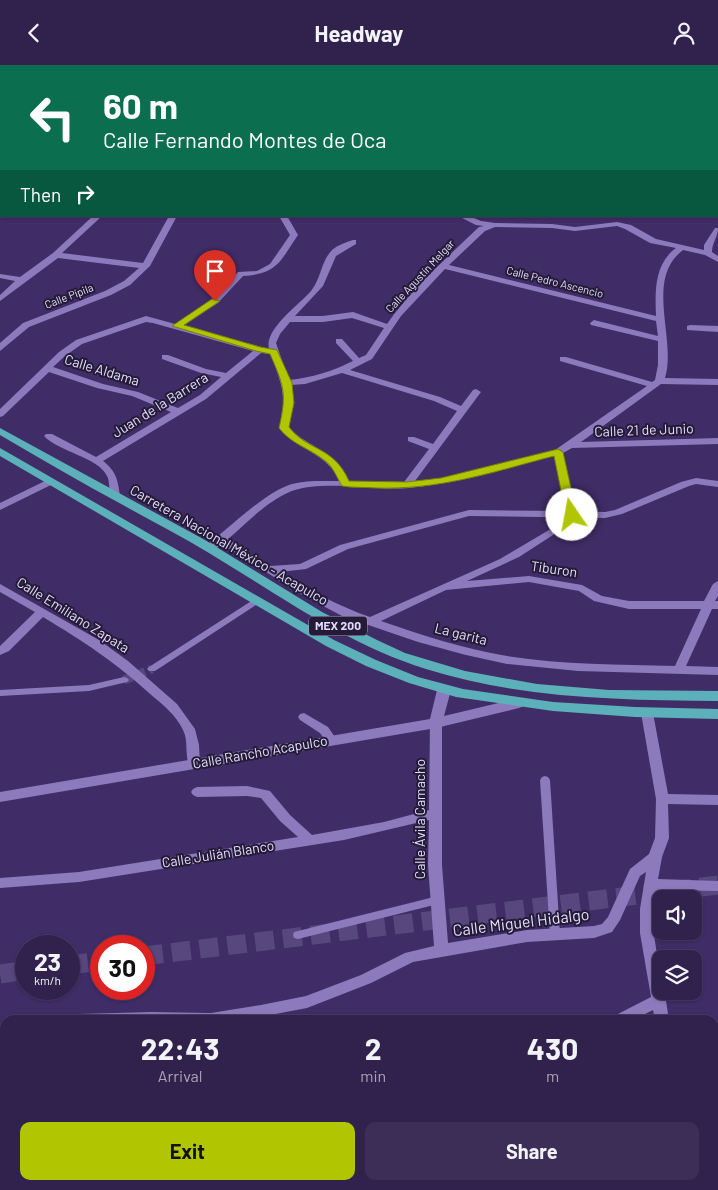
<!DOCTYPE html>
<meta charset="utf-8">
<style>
body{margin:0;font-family:Barlow,sans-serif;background:#3c2e57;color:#f1f3f6;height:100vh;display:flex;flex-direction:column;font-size:19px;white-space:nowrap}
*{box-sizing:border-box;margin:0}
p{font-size:16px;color:#a8a3b6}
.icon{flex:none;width:28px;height:28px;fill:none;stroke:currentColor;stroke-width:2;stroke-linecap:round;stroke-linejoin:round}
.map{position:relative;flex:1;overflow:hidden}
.panel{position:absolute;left:0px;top:950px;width:719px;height:175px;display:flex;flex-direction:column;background:#30214d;border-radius:15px 15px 0 0;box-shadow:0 1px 4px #0004,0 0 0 1px #4b3e65}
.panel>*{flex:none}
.guide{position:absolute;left:0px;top:0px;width:719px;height:152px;box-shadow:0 1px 4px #0004,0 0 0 1px #4b3e65;background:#0b6e4f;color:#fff;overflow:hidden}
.buttons{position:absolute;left:652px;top:825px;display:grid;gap:10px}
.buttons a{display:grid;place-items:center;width:50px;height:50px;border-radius:10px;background:#30214d;box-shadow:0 1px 4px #0004,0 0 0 1px #4b3e65;font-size:25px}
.speed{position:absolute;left:15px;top:870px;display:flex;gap:10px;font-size:25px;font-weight:700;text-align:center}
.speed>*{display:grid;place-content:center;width:65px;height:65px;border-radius:50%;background:#30214d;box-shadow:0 1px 4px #0004,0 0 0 1px #4b3e65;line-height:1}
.speed small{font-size:12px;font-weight:400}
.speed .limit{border:8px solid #d22;background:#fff;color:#111}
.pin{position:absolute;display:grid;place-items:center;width:42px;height:42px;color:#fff;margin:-51px -21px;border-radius:50% 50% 50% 0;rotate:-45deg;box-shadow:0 0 5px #0007}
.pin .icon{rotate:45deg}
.me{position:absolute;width:55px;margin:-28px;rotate:348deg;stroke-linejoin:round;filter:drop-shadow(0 0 4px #0008)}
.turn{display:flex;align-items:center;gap:18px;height:105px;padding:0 20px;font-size:22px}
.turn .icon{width:65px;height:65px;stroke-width:2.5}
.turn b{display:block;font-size:35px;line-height:42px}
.then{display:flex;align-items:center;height:48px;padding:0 20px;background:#0003;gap:10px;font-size:19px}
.eta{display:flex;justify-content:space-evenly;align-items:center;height:85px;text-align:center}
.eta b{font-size:30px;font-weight:700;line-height:35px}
.cta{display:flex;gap:10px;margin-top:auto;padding:10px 20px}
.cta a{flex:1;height:58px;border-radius:10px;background:#b1c500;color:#111;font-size:20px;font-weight:700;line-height:58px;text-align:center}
.cta a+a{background:#3c2e57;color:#f1f3f6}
header{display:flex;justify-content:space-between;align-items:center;height:65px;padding:0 20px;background:#30214d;font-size:22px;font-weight:700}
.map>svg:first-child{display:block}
.forest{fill:#667213}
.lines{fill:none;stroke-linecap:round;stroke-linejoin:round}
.pedestrian-tunnel{stroke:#58467e;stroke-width:9;stroke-dasharray:9 4.5;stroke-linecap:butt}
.motorway-tunnel{stroke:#58467e;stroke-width:19;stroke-dasharray:19 9;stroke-linecap:butt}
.pedestrian{fill:#8d7abc;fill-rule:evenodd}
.minor{fill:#8d7abc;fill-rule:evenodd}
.secondary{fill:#8d7abc;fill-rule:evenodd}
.primary{fill:#5cb0b9;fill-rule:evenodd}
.route{fill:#b1c500;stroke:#738000}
.labels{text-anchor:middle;stroke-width:4;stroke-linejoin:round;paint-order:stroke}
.far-street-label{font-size:11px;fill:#e3dafe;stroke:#241b36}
.shield{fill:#241b36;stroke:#aaa1c2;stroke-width:1}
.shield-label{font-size:12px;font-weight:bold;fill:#e3dafe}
.street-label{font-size:14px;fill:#e3dafe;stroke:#241b36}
.near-street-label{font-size:16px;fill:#e3dafe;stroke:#241b36}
</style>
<header><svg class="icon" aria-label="back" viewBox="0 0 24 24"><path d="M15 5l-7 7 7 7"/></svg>Headway<svg class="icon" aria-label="person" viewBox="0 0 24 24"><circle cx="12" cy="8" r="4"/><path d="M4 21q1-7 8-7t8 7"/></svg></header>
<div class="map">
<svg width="718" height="1125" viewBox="0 0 718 1125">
<rect width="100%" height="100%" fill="#402c67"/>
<!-- forest -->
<polygon class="forest" points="365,0 718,0 718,95 718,1"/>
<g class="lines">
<!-- pedestrian-tunnel -->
<polyline class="pedestrian-tunnel" points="124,615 152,604"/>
<!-- motorway-tunnel -->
<g class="motorway-tunnel">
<polyline points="144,891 718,820"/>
<polyline points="69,900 101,896"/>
<polyline points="0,909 26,905"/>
</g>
<!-- pedestrian -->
<g class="pedestrian">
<polygon points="256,533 260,536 259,538 155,606 149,606 147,604 149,602"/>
<polygon points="124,612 127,613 129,615 127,617 89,626 0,631 0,625 89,620"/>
<polygon points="545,711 548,712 550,715 560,870 559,873 555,874 551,873 550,870 540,715 542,712"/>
<polygon points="438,831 442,832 443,835 442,838 298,874 294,873 293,870 294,867"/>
</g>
<!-- minor -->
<g class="minor">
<polygon points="93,151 102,151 62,188 143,198 169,151 177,151 150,201 130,220 111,230 29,262 0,286 0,278 23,258 105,226 124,216 139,203 58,193 0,236 0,230 15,216 0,213 0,209 20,212 53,188"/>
<path d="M 279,151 L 287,151 L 298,170 C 280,196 278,209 243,211 L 218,238 L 183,261 L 269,284 C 264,264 299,240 311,226 C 321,214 321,196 332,185 C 338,180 346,177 353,175 L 356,175 L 356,179 L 336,191 L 323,221 L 295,251 L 323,251 L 353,247 L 387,259 C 412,223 448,192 479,162 L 484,161 L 476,160 L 458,151 L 469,151 L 481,156 L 495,158 L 552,159 L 575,162 L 617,157 L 631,160 L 656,174 L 704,185 L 704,180 L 715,163 L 718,163 C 718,172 712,178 712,187 L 718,191 L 718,197 L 705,190 L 683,185 C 644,214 677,274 665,313 L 718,314 L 718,320 L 661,319 L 581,377 L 718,373 L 718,379 L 572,383 L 563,388 L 576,446 L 605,447 L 615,445 L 681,417 L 696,413 L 718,416 L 718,422 L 696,419 L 689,421 L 622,449 L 605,453 L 469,451 L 348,484 L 306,504 L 280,507 C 309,525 338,541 370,552 L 500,494 L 549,465 L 553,466 L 554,468 L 553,470 L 519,492 L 467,516 L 529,511 L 582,520 L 602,531 L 629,536 L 704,536 L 713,519 L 718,516 L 718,531 L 715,536 L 718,536 L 718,544 L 712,544 L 686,601 L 718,602 L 718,610 L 578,606 L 507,599 L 466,590 L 418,577 L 342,551 L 299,528 L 222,479 L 214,485 L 206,485 L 205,483 L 206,481 C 229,463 265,427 292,419 C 307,415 323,416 339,416 C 328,388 297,385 279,363 C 288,329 281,320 271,289 L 261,288 L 206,334 L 103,396 C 116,406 118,415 120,431 L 115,434 L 110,431 C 109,425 110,417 107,411 C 98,392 59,387 44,371 L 46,369 L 52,369 L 96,392 L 171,347 L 132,331 L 97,323 L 49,307 L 3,351 L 0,352 L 0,344 L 59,287 L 76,275 L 146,251 L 175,259 L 212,234 L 238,207 L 257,206 L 270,199 L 290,170 ZM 617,161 L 625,164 L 650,178 L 676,183 C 654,199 655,227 656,251 L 449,200 L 485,166 L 495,162 L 552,163 L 575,166 ZM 445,204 L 656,256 L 658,271 L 594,255 L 590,258 L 591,260 L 658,276 L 658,300 L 655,315 L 652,317 L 566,292 L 560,292 L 560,296 L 647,321 L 555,385 L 441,413 L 415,416 L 481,327 L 476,324 L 473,325 L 461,341 L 440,332 L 350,305 L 372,294 L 401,251 ZM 352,253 L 384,263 L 366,290 L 359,293 L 342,274 L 336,274 L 336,278 L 353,296 C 333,306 311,313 289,315 L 276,278 L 280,269 L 290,257 L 323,257 ZM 146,257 L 153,258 L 253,286 L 226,308 L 206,304 L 168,290 L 162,290 L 162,294 L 201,308 L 221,312 L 200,330 L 178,343 L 138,327 L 103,319 L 53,302 L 65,291 L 82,279 ZM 342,308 L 434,336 L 457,346 L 433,379 L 414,372 L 408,372 L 408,376 L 429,384 L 404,417 L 349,416 C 336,385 310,384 289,363 L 293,337 L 291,320 L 305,319 ZM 554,391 L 566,446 L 469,445 L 340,480 L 300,499 L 270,501 L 228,474 C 248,457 270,433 295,425 C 326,415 376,426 409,423 C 458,418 506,403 554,391 ZM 529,517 L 579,526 L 594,536 L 629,544 L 701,544 L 675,601 C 619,599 562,600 507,591 C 464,584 422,570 381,556 L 446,525 Z"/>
<polygon points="690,260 718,261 718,267 687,265 687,261"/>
<polygon points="51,413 56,416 55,418 0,445 0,438"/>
<path d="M 0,519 L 99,575 L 128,596 L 177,639 L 195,664 L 199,680 L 200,699 L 198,702 L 190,702 C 184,691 189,676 183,665 C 176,650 162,639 149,628 C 115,597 83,576 43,552 L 9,586 L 0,590 L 0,581 L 35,547 L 0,527 Z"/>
<path d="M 647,644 L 651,645 L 653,648 L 668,729 L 718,730 L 718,740 L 668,739 L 669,773 L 662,792 L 658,814 L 718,816 L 718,826 L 657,825 C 655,839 653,853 654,868 C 656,888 661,906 661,926 L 664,926 L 667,934 L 666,936 L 669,955 L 655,955 L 653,945 L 633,955 L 612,955 L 614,951 L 651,932 L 640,868 L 640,844 L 646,807 L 640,811 L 620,855 L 612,867 L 594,873 L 527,877 L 413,897 L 371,918 L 307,943 L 244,955 L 72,955 L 74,951 L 79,949 L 151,947 L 211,948 L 261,940 L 306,931 L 361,910 L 405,888 L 434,881 L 428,800 L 429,755 L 344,775 L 79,817 L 0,823 L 0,813 L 79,807 L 298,772 L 280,756 L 261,733 L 247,731 L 197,732 L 193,730 L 191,727 L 193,724 L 197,722 L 247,721 L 270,726 L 290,750 L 312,770 L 384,757 L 429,745 L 430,658 L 432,655 L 440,655 L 442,658 L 442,800 L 448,878 L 527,865 L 594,861 L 602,859 L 608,852 L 630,804 L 649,789 L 655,773 L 656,734 L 641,648 L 643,645 Z"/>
<polygon points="304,648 328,662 337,675 335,678 327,678 320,668 300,655 298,652 300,649"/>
<polygon points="714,1076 718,1077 718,1091 714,1090"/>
<polygon points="714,1094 718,1095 718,1117 714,1115"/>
<polygon points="19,1120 77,1120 75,1125 17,1125"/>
<polygon points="248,1120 264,1120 265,1125 249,1125"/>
<polygon points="465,1120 486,1120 484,1125 463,1125"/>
<polygon points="573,1120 589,1120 587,1125 571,1125"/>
</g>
<!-- secondary -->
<polygon class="secondary" points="444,620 449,622 451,625 444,651 519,633 524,635 526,638 524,641 519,643 436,663 0,737 0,727 430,654 437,625 439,622"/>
<!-- primary -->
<g class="primary">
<path d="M 0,363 L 205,475 L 322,547 L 377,575 L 405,588 L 465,606 L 537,619 L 609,625 L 718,626 L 718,636 C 620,635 521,634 426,604 C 347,580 279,530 209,488 C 181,471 151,456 123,440 C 82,418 41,394 0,370 Z"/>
<polygon points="0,383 334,575 376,595 418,612 463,624 553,637 635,642 718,644 718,654 635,652 553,646 456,632 409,618 366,601 326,581 0,391"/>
</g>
</g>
<!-- route -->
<path class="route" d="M 212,234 L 220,236 L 184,260 L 260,282 L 277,285 L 292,318 L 294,338 L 289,362 C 308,387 333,380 349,416 L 407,417 L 441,413 L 558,384 L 563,387 L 577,450 L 572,453 L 566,450 L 554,391 C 493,407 440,425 376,423 C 365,422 352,423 342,421 C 336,411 333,401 324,395 C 309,383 291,379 279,363 C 287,328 284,321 270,289 L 256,286 L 172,261 Z"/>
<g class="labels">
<!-- far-street labels -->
<g class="far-street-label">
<text transform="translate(420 211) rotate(-47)" y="4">Calle Agustín Melgar</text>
<text transform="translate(555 217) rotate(14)" y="4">Calle Pedro Ascencio</text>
<text transform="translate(69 231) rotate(-21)" y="4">Calle Pípila</text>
</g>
<!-- shield labels -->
<rect class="shield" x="309" y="551.5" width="58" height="19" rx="4"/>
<g class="shield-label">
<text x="338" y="565">MEX 200</text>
</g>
<!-- street labels -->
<g class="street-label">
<text transform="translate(102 305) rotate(17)" y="5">Calle Aldama</text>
<text transform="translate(160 340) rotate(-32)" y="5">Juan de la Barrera</text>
<text transform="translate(644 365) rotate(-2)" y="5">Calle 21 de Junio</text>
<text transform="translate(229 480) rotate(30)" y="5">Carretera Nacional México - Acapulco</text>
<text transform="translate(554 504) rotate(8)" y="5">Tiburon</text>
<text transform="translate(73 550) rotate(32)" y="5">Calle Emiliano Zapata</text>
<text transform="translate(461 569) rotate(14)" y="5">La garita</text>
<text transform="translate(260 687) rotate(-10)" y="5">Calle Rancho Acapulco</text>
<text transform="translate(420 754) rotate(-90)" y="5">Calle Ávila Camacho</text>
<text transform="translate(218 789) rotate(-9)" y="5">Calle Julián Blanco</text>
</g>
<!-- near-street labels -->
<g class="near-street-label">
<text transform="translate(521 857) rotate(-7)" y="6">Calle Miguel Hidalgo</text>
</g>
</g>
</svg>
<div class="buttons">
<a><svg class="icon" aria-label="sound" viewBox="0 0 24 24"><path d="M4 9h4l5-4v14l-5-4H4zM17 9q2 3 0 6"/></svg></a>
<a><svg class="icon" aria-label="layers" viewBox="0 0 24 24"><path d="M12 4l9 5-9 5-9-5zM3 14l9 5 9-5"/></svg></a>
</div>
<div class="speed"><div>23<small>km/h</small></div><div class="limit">30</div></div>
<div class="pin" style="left:215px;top:236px;background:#d93025"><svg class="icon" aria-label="arrive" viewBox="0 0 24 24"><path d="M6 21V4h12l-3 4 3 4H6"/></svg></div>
<svg class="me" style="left:572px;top:450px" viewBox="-20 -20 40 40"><circle r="19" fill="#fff"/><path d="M0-13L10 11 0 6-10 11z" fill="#b1c500"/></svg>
<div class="guide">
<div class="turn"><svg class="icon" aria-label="left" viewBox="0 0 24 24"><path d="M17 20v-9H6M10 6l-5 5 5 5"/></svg><div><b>60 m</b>Calle Fernando Montes de Oca</div></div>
<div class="then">Then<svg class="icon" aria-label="right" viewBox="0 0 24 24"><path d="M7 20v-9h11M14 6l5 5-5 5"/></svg></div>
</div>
<section class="panel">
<div class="eta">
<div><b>22:43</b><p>Arrival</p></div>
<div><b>2</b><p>min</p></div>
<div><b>430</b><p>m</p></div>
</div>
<div class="cta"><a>Exit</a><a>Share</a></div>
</section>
</div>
